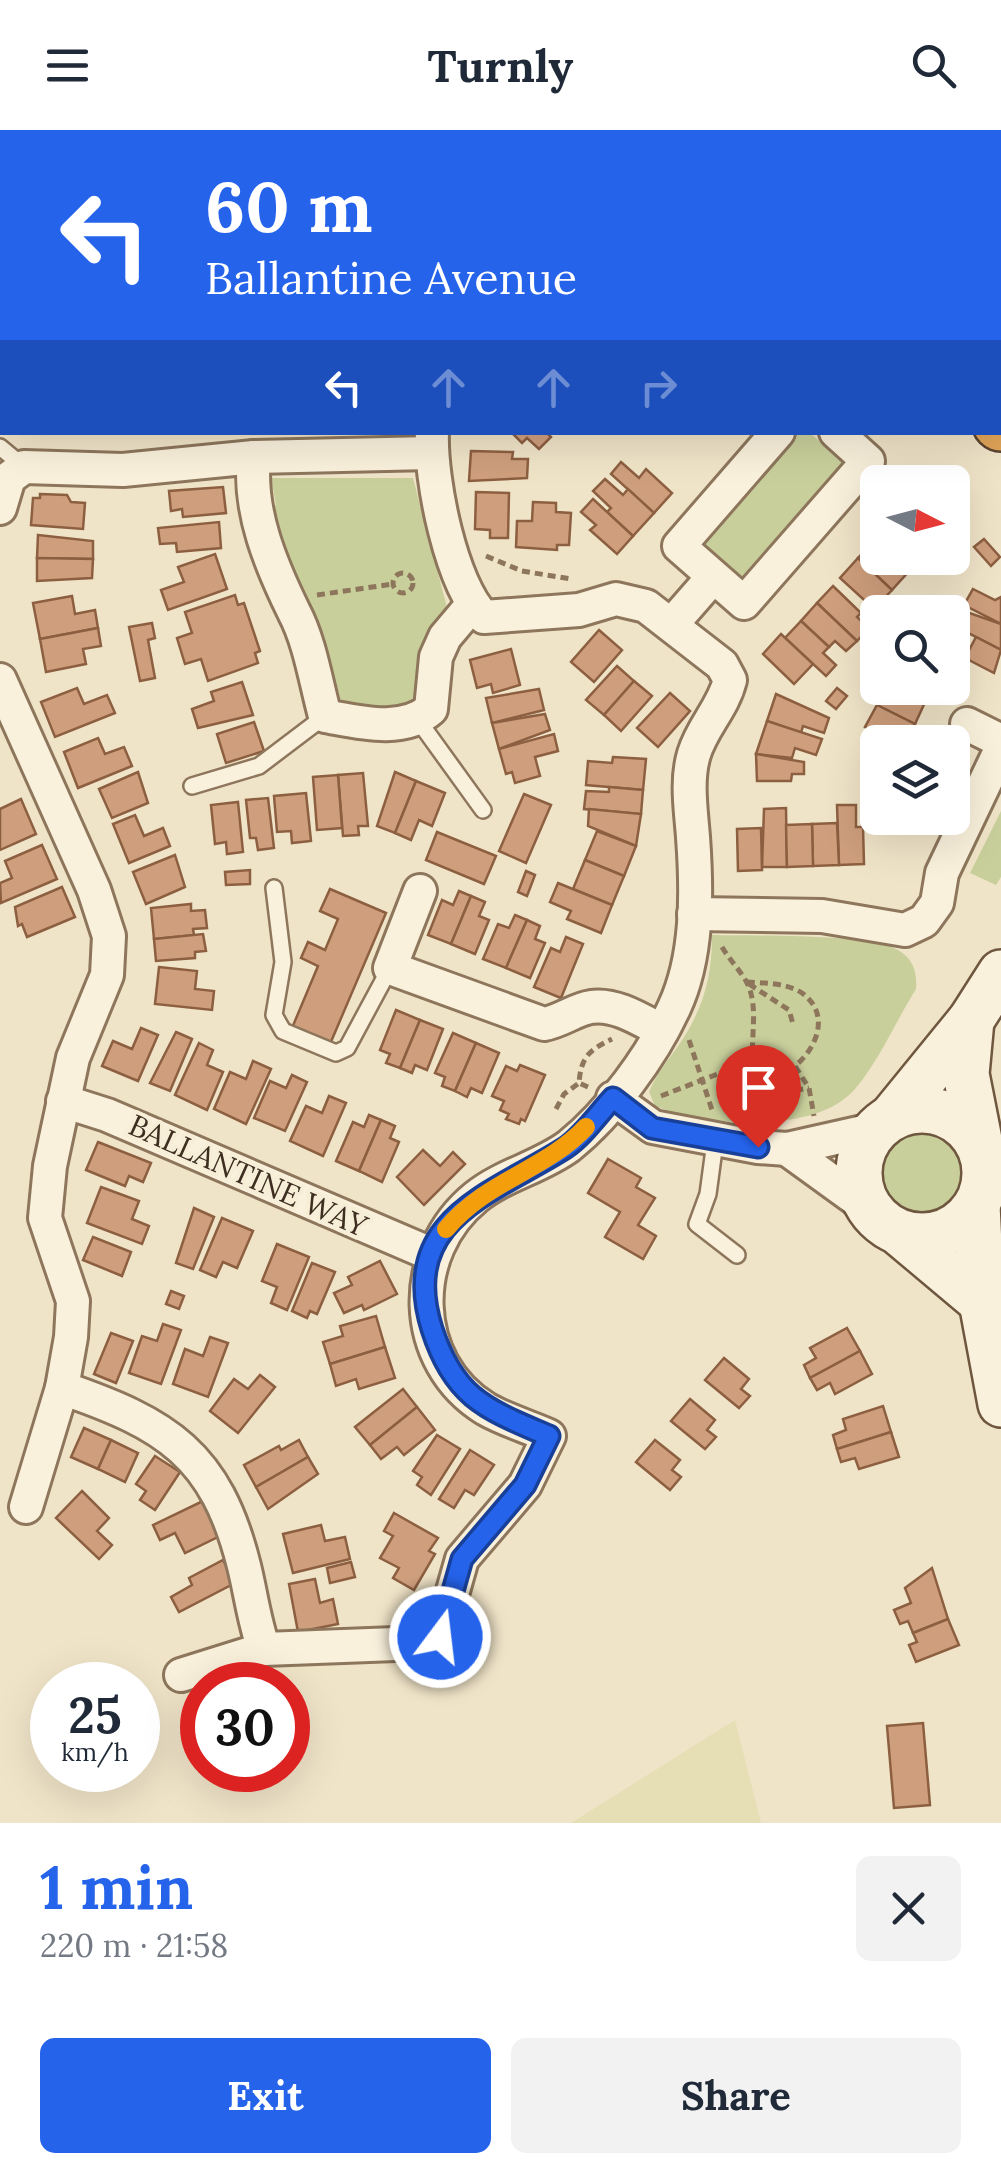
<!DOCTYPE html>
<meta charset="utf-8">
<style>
body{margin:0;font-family:Lora,serif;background:#f2f2f3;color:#1f2937;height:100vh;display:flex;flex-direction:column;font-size:38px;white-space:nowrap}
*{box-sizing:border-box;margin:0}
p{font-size:32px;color:#747a83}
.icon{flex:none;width:55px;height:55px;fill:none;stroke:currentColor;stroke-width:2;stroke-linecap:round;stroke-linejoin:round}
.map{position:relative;height:1693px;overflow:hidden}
.side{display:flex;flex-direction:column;background:#fff;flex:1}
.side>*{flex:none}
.top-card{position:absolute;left:0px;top:0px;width:1002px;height:305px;box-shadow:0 10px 40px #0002;background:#2563eb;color:#fff;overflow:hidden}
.needle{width:65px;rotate:96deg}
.controls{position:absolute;left:860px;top:335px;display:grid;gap:20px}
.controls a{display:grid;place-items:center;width:110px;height:110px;border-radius:15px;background:#fff;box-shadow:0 10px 40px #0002;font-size:50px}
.speed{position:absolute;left:30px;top:1532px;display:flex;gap:20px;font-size:50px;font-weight:700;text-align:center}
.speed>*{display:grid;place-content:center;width:130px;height:130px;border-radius:50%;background:#fff;box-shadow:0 10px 40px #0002;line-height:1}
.speed small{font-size:25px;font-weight:400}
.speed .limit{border:15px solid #d22;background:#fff;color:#111}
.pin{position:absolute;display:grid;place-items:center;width:85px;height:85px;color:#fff;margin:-102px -42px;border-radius:50% 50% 50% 0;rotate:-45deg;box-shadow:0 0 10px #0007}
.pin .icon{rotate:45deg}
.me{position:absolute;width:110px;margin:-55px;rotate:15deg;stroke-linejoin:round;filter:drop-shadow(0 0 8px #0008)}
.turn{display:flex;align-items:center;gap:35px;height:210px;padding:0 40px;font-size:45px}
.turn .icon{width:130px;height:130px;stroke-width:2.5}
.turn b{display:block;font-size:70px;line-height:85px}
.lanes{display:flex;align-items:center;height:95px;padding:0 40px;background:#0003;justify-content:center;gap:50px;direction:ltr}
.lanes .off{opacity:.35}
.round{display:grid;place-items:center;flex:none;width:105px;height:105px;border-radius:15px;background:#f2f2f3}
.head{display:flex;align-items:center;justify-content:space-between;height:170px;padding:0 40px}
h1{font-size:60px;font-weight:800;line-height:75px;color:#2563eb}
.action{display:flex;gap:20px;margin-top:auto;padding:20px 40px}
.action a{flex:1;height:115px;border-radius:15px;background:#2563eb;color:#fff;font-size:40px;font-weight:800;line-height:115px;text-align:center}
.action a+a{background:#f2f2f3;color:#1f2937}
header{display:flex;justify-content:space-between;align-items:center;height:130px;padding:0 40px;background:#fff;font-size:45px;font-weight:800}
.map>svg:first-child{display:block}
.farmland{fill:#e6deb5}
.green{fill:#c9cf9b}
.building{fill:#cf9f7d;stroke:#8d5f41;stroke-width:2.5}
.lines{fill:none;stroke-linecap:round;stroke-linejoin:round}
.lane-casing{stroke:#8d765c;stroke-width:20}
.street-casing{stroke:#8d765c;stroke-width:38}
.secondary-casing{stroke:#6f573f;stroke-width:50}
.highway-casing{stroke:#5b4430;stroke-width:60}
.path{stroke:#8d765c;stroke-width:5;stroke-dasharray:8 5;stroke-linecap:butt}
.lane{stroke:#faf1dc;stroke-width:15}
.street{stroke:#faf1dc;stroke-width:32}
.secondary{stroke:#faf1dc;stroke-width:45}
.highway{stroke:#e0a458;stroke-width:55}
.route-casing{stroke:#184099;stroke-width:25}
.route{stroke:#2563eb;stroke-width:18}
.slow{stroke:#f59e0b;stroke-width:18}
.labels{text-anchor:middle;stroke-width:8;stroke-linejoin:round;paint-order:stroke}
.street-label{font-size:30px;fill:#3d2e20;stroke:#f7eed8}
</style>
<header><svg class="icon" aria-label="menu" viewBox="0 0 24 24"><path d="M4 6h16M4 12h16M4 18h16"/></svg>Turnly<svg class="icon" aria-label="search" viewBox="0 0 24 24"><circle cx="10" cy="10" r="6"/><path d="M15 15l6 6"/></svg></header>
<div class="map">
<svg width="1001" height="1693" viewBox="0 0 1001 1693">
<rect width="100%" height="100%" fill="#f0e4c8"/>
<!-- farmland -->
<polygon class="farmland" points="735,1590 761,1693 571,1693"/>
<!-- green -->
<g class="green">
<polygon points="302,0 560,0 563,2 304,2"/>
<polygon points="799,303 810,303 848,336 742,454 699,415"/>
<polygon points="271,348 413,348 449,485 422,571 402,579 344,579 328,563 269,380 276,375"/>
<polygon points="1001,681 1001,747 996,755 970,743"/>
<path d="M 712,805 C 749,806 871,803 898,820 C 914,829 917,843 916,859 C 896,891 879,931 855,959 C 816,1005 706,996 655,976 L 649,962 C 657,943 667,932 678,916 C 703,880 712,848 712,805 Z"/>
<circle cx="922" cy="1042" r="45"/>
</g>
<!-- building -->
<g class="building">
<polygon points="511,302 546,302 551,307 539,319 527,308 522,313"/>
<polygon points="471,321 513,322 512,329 528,329 527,348 469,351"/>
<polygon points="621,332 639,348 646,339 672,363 654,383 611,344"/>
<polygon points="605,349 623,365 628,359 654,383 633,406 607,382 611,378 593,361"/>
<polygon points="223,357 226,383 183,387 182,379 171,381 169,361"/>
<polygon points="476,362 509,363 508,408 490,408 490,400 475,399"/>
<polygon points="40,364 67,365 71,372 85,373 83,399 31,395 33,368 40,368"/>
<polygon points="593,369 633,406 617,424 590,400 596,395 581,382"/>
<polygon points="533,372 556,373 556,382 571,383 569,415 557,415 557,420 516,417 517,391 532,391"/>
<polygon points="219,392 221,418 177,422 176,413 160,414 158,398"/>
<polygon points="38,405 93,411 93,429 37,428"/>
<polygon points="876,409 878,428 896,428 910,440 892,460 858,428"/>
<polygon points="984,409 1000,427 991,436 974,417"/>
<polygon points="215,424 227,459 168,480 161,460 184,452 178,437"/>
<polygon points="37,428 93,429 92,448 37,451"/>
<polygon points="858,428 892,460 874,479 840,448"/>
<polygon points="833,456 861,483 857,487 869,498 857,511 817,473"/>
<polygon points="973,459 995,470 1001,467 1001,494 964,475"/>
<polygon points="235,465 238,475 244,473 260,521 255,523 258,533 208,551 201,529 185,534 177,508 192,503 185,482"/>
<polygon points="72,466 75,484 95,480 98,498 40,509 33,473"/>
<polygon points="817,473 857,511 846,521 835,511 829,517 801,491"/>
<polygon points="961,480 1001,494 1001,520 953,495"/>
<polygon points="801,491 829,517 823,523 836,535 826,546 785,508"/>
<polygon points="152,493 155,508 148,510 155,548 140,551 129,497"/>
<polygon points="98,498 101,516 83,519 86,534 46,542 40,509"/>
<polygon points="599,500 622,520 594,552 571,532"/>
<polygon points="781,504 813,534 794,554 763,524"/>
<polygon points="976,507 1001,520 994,543 965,528"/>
<polygon points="511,519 520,555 493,563 491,554 477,558 470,530"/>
<polygon points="617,536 634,551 604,585 586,570"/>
<polygon points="634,551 652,566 621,601 604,585"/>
<polygon points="242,552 253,585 198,598 192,579 214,571 211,562"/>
<polygon points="77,558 84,574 107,565 115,583 55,607 41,572"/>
<polygon points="837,558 847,566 836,579 826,571"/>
<polygon points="885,558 901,558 926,570 915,594 877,575"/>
<polygon points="901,558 933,558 926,570"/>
<polygon points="539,559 544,580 492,593 486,568"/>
<polygon points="670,563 690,581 658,617 637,598"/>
<polygon points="776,564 829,588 824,603 803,596 801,603 767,591"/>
<polygon points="877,575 915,594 905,612 895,612 865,597"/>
<polygon points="545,584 550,600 499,619 492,593"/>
<polygon points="767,591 822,609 816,625 795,618 792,628 756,624"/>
<polygon points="254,592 264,621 226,633 217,604"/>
<polygon points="554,604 558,621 535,627 540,646 515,653 512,642 506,644 499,619"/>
<polygon points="98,608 105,624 124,617 132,636 78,658 64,622"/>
<polygon points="756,624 804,632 804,644 792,644 791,651 757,651"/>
<polygon points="613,627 646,629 643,660 586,655 588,631 612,633"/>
<polygon points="138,642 148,673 112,688 99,659"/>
<polygon points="395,642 416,651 395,703 377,696"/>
<polygon points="363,643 368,696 358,696 359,705 343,706 338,645"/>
<polygon points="338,645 342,698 317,700 313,647"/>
<polygon points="416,651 445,663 432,696 419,690 411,710 395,703"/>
<polygon points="609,657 643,660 641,684 584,679 586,661 609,662"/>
<polygon points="306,663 311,711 292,713 291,701 277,702 274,666"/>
<polygon points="524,664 551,675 526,733 499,721"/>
<polygon points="268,668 274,718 258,720 256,708 250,708 246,670"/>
<polygon points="21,669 36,704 0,720 0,679"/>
<polygon points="238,672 243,722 227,724 226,712 215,714 211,675"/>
<polygon points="837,675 856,675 856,697 863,697 864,734 839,735"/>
<polygon points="786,678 787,737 762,737 764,679"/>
<polygon points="589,679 641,684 636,716 588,696"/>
<polygon points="135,685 144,706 163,698 170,716 129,733 113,694"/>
<polygon points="883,688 918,688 911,702"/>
<polygon points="837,693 839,735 813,736 812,694"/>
<polygon points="812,694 813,736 787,737 786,695"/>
<polygon points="761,698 762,740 738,741 737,699"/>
<polygon points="597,701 636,716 624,746 585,730"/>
<polygon points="437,702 496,726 484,754 426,730"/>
<polygon points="42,715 57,749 1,773 0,753 12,748 5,731"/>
<polygon points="175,725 185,757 146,774 133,742"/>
<polygon points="585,730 624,746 612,775 573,759"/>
<polygon points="250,740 250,754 226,755 225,742"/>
<polygon points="526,741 535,745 527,766 518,762"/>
<polygon points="558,753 612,775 601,803 567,789 571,781 550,772"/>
<polygon points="62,757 75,787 27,807 22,794 18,796 15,777"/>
<polygon points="330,759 386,783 330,914 292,898 318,836 301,828 308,812 325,820 338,789 320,781"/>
<polygon points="459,761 471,766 451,814 428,805 442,770 453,775"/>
<polygon points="471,766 485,772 479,786 489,790 475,824 451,814"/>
<polygon points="191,774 191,781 205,780 207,798 193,799 194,805 154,809 151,778"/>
<polygon points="515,785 527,790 506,838 483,829 498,794 509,798"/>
<polygon points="527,790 540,796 535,809 545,813 530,848 506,838"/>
<polygon points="203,804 206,821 195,822 195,828 156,831 154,809"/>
<polygon points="566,807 583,814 561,868 534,857 551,818 560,822"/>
<polygon points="159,837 197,841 195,859 214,861 212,880 155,874"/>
<polygon points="396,880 420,890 400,938 386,933 390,924 380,920"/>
<polygon points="420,890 443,899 427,940 415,935 412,943 400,938"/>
<polygon points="141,898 158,905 138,951 102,936 113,911 132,919"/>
<polygon points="176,902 192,909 170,961 150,953"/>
<polygon points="453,903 476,913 455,961 442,956 445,947 435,943"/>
<polygon points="199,913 213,920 207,935 223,942 207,980 175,965"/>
<polygon points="476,913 499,923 482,963 471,958 467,967 455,961"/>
<polygon points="253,931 271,939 246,994 214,979 230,942 246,949"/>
<polygon points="520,935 545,945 525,991 521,989 519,994 506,989 509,984 500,980 504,971 492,966 506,936 517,941"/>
<polygon points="292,945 307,952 285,1001 254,988 270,951 286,958"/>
<polygon points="329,966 346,973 323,1026 290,1011 306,976 322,983"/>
<polygon points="369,985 381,990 359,1041 336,1031 353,992 364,997"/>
<polygon points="381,990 395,996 390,1008 399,1012 382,1052 359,1041"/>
<polygon points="98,1012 151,1033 143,1052 129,1046 125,1056 86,1040"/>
<polygon points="423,1020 440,1036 453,1022 465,1034 424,1075 397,1047"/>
<polygon points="608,1029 641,1048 636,1057 655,1068 638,1095 656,1106 643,1129 605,1107 620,1082 588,1063"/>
<polygon points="101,1057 139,1071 132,1089 149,1096 142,1114 87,1093"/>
<polygon points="194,1078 214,1087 193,1139 176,1133"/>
<polygon points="222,1088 253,1101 237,1138 223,1132 216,1147 200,1140"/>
<polygon points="93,1107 131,1122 122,1146 83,1130"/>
<polygon points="277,1114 309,1127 287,1180 271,1173 277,1157 262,1151"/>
<polygon points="380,1131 397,1164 364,1180 362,1175 344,1183 334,1163 352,1155 348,1147"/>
<polygon points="312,1133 335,1142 317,1184 310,1181 307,1188 292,1181"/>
<polygon points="171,1161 184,1166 179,1179 166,1174"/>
<polygon points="376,1186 385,1217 330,1234 323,1212 343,1206 340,1196"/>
<polygon points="163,1194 181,1200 161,1254 129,1243 142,1206 157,1211"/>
<polygon points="847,1198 860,1221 810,1248 804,1235 816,1228 810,1218"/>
<polygon points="111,1203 133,1211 116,1253 94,1244"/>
<polygon points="210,1207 228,1213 208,1267 173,1254 185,1219 203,1226"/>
<polygon points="385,1217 395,1248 359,1259 356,1249 336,1256 330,1234"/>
<polygon points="860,1221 872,1244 835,1264 830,1253 817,1260 810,1248"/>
<polygon points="724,1228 749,1249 741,1259 750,1266 739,1278 705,1250"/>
<polygon points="260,1245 275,1257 238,1303 210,1281 234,1249 248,1259"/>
<polygon points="403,1259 417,1277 370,1315 355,1297"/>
<polygon points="690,1269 715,1290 707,1300 716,1307 705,1319 671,1291"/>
<polygon points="883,1276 891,1302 837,1319 833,1305 846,1300 843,1289"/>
<polygon points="417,1277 435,1300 404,1325 397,1317 381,1329 370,1315"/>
<polygon points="84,1298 111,1310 98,1339 71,1327"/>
<polygon points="891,1302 899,1327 859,1339 855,1328 841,1332 837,1319"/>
<polygon points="437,1305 460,1319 431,1365 417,1355 422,1347 413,1341"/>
<polygon points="111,1310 138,1323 125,1352 98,1339"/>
<polygon points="299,1310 308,1327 256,1357 244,1335 279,1316 281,1320"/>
<polygon points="655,1310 680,1330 672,1340 681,1347 670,1360 636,1332"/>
<polygon points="470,1320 494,1335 474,1365 465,1360 454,1378 439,1369"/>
<polygon points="155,1326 180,1342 155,1380 140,1370 146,1361 136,1354"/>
<polygon points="308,1327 318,1344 268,1379 256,1357"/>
<polygon points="82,1361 109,1388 97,1401 112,1415 99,1429 56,1388"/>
<polygon points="205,1370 222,1405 185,1423 175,1403 160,1410 153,1395"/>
<polygon points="394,1383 438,1408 429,1421 435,1424 414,1460 393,1448 399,1438 380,1428 393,1406 384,1401"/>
<polygon points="321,1395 325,1411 345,1407 350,1429 293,1443 283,1404"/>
<polygon points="223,1430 235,1453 179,1482 171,1467 192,1455 189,1448"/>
<polygon points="351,1432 355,1447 330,1453 327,1438"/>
<polygon points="932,1438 948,1489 913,1503 908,1491 900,1494 894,1480 911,1473 905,1458"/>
<polygon points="315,1449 320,1473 333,1469 338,1494 298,1502 289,1454"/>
<polygon points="948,1489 959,1515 916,1532 909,1515 917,1512 913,1503"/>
<polygon points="923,1593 930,1675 894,1678 887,1596"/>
</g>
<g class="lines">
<!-- lane casing -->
<g class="lane-casing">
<g id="lane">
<polyline points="0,317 24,337"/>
<polyline points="418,590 483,680"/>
<polyline points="192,656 259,636 325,586"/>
<polyline points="274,758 283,832 274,885 283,901 336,923 347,918 390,838"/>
<polyline points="715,1012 708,1064 697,1094 737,1125"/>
</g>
</g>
<!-- street casing -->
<g class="street-casing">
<g id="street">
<polyline points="249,2 250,0"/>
<polyline points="778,302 679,416 744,473 868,331 836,302"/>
<path d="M 254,327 C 248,381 271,435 294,482 C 310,512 316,553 325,586 C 359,592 403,604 431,579 L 436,527 L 445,507 L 472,475"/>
<polyline points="0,378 9,348 24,337 123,340 254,327 431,323"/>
<polyline points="672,494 713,447"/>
<polyline points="0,550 94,760 109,806 107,845 73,928 50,1036 45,1088 73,1171 71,1207 62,1258 26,1377"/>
<polyline points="967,594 1001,611"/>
<path d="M 420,761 L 390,838 L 544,894 C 561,891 576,879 591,877 C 615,873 641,890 662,901"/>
<polyline points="694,784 822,786 905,800 924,791 937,773 942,743 1001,619"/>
<polyline points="613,968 653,997 758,1017 787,1019 876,999"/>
<polyline points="63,971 107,985 431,1124"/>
<polyline points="787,1019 867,1077"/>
<path d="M 62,1258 C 167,1294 216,1324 244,1436 C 251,1464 254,1492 264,1519"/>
<path d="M 181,1545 L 264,1519 L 396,1514 L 440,1507 L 462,1429 L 525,1355 L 549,1306 C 529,1297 505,1290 486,1279 C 409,1232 408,1122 476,1067 C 503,1045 541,1037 569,1016 C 610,983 652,926 674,878 C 698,827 697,762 693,707 C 691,680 686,650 694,624 C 702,597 723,578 730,550 L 722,535 L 646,476 L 616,469 L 579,480 L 484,487 C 451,455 430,349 432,302"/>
</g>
</g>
<!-- secondary casing -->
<g class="secondary-casing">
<g id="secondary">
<polyline points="976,0 979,2"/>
<polyline points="971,890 966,944 980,1015"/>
<circle cx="922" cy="1043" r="63"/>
<polyline points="892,987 971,890 1001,843"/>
<polyline points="977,1076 982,1172 1001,1274"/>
<polyline points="901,1104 982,1172"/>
</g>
</g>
<!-- highway casing -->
<g class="highway-casing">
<g id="highway">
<polyline points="658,0 662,2"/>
<polyline points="729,0 732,2"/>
<polyline points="798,0 801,2"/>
<polyline points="1000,215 1001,216"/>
<polyline points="1000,292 1001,293"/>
</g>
</g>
<!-- path -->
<g class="path">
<polyline points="287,0 289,2"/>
<polyline points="486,426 522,441 571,449"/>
<circle cx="403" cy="453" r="10"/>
<polyline points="317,465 393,454"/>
<path d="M 722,817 C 729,829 739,839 746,851 C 762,880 746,917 756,947 L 786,962 L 809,958"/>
<path d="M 747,852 C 764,853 787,853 802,863 C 831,884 817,918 795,936 L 809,958 L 814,986"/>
<polyline points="749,854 789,880 793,894"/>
<polyline points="689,910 712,980"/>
<path d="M 588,957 L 579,953 C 581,927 589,920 612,909"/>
<polyline points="661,966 751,931"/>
<polyline points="556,979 564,964 579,953"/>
</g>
<!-- lane -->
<use href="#lane" class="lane"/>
<!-- street -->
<use href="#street" class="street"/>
<!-- secondary -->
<use href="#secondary" class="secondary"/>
<!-- highway -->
<use href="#highway" class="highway"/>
</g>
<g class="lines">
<!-- route casing -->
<g class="route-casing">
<path id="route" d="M 440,1507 L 462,1429 L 525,1355 L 549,1306 C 486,1279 454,1268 432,1199 C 397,1088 495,1063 565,1018 C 583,1006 598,984 613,968 L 652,998 L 758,1017"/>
</g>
<!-- route -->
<use href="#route" class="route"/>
<!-- slow -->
<path class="slow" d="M 446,1099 C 487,1050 546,1040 586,997"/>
</g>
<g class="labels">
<!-- street labels -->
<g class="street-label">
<text transform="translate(248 1046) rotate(24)" y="10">BALLANTINE WAY</text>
</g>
</g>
</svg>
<div class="controls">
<a><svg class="needle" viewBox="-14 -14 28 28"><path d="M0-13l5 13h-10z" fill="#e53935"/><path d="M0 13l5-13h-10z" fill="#747a83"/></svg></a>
<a><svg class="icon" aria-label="search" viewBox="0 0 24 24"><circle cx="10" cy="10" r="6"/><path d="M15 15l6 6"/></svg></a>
<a><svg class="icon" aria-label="layers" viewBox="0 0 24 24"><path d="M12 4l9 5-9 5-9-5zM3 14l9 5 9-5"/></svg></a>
</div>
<div class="speed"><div>25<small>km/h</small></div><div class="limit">30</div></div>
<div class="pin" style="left:758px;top:1017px;background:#d93025"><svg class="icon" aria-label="arrive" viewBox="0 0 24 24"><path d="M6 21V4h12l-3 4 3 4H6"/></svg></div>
<svg class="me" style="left:440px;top:1507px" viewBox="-20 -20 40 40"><circle r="17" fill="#2563eb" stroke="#fff" stroke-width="3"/><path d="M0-11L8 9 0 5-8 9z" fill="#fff"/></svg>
<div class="top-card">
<div class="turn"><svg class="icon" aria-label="left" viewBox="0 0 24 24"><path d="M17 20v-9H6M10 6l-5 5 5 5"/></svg><div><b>60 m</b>Ballantine Avenue</div></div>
<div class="lanes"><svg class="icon" aria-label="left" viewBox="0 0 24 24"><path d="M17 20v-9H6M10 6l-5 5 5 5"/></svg><svg class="icon off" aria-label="ahead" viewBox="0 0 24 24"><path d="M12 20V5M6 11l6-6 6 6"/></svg><svg class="icon off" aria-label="ahead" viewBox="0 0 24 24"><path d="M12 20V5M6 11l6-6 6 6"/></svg><svg class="icon off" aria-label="right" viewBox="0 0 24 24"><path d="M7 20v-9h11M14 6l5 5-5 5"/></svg></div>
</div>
</div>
<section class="side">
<div class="head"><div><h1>1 min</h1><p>220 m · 21:58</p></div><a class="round"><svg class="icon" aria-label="close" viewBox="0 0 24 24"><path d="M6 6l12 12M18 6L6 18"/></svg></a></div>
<div class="action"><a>Exit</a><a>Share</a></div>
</section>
